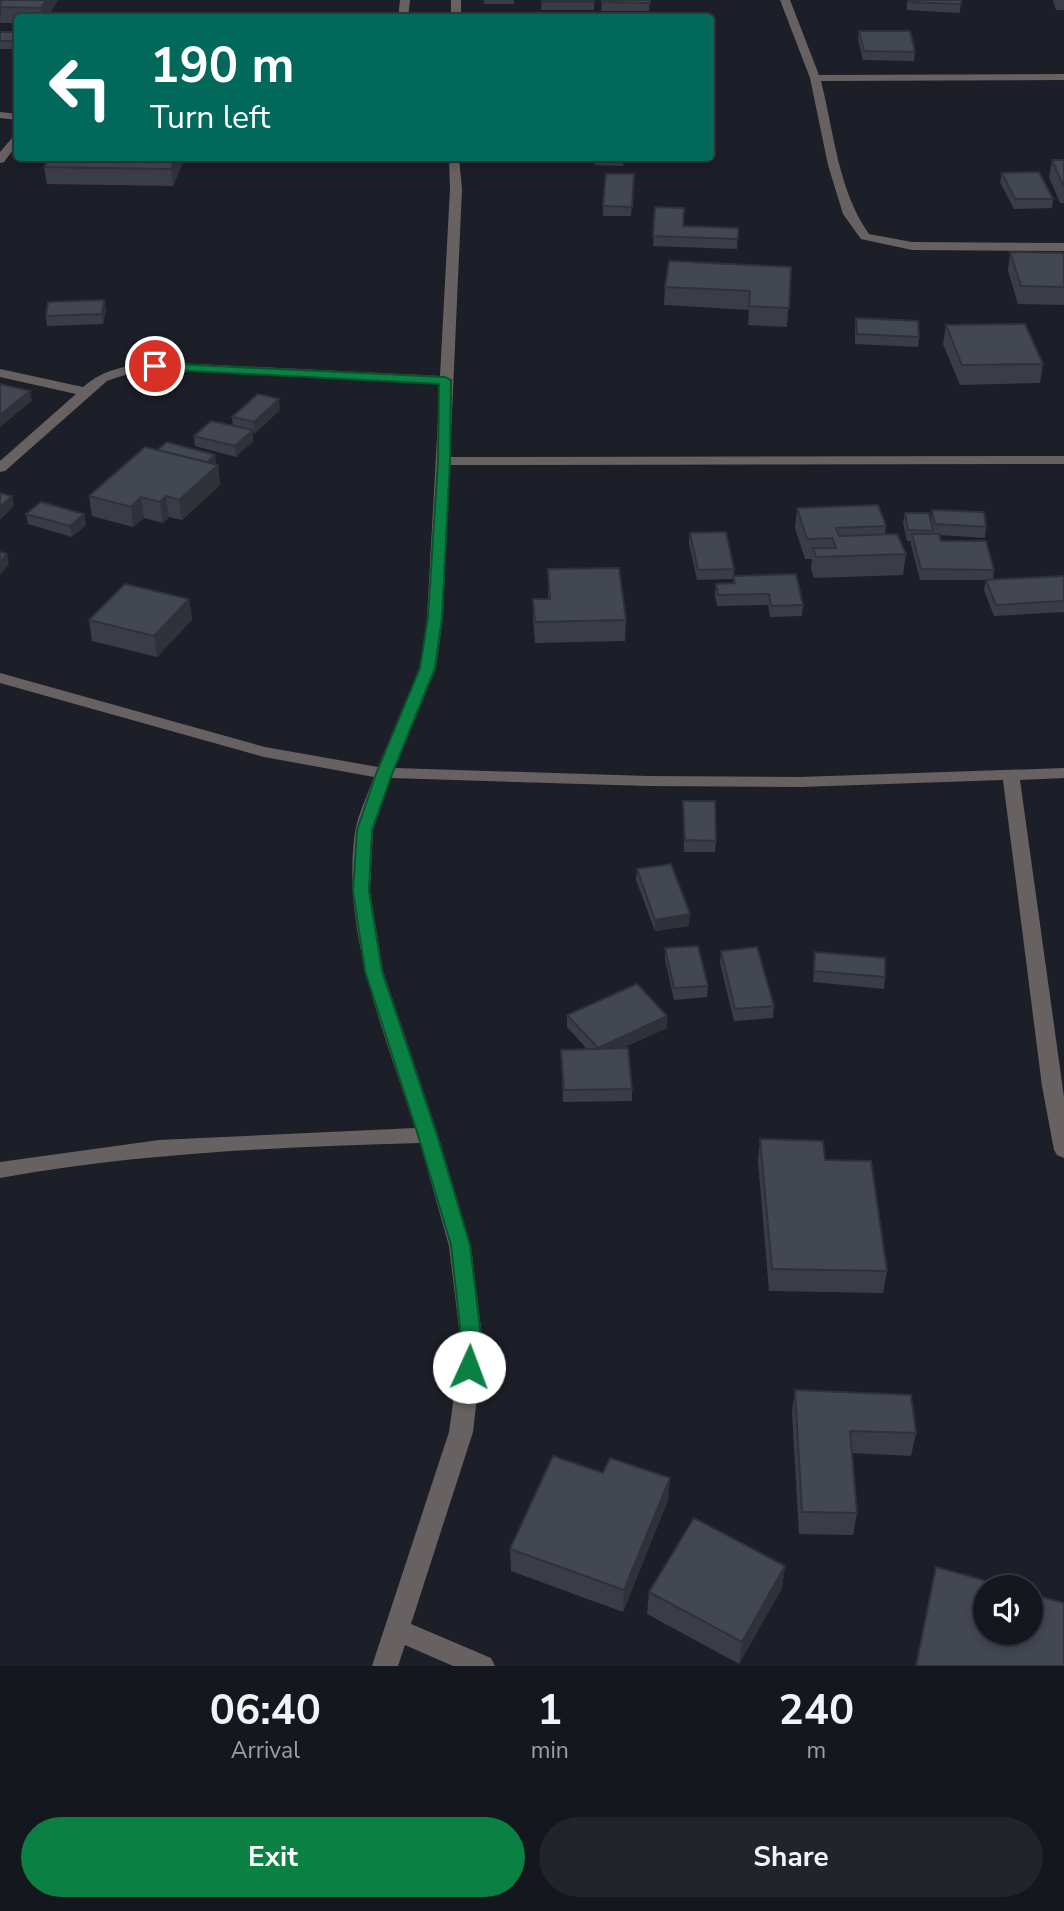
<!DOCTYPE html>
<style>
body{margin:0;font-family:"Nunito Sans",sans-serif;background:#22242b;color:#f1f3f6;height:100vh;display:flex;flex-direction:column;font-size:26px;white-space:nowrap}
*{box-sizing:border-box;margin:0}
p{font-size:23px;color:#9d9fa4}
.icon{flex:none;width:38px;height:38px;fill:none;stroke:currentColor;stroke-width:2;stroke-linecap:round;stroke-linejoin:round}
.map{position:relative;height:1666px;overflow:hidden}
.sheet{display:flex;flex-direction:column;background:#15171e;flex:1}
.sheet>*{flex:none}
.top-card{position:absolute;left:14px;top:14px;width:700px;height:147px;border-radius:7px;box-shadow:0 4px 10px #0003,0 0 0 2px #34363c;background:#00695c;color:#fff;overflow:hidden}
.fabs{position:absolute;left:973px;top:1575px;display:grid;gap:14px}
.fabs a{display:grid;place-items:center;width:70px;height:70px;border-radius:50%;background:#15171e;box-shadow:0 4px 10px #0003,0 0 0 2px #34363c;font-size:35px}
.pin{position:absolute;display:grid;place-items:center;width:60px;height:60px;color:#fff;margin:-30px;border:4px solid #fff;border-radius:50%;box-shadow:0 2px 7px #0007}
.me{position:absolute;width:77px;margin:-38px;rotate:2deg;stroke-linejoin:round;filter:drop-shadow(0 0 5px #0008)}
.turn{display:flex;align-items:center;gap:24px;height:147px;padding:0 21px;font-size:32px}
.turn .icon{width:91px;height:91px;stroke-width:2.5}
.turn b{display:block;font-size:49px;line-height:60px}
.eta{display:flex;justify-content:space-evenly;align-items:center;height:119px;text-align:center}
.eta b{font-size:42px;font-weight:700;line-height:49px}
.button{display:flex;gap:14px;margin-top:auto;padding:14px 21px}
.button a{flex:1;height:80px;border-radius:42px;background:#0b8043;color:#fff;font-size:28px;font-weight:700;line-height:80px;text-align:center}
.button a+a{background:#22242b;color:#f1f3f6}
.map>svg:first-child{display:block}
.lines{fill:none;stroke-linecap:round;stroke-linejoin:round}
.minor{fill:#686161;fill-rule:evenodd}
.wall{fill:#3a3d47}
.shaded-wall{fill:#2f3239}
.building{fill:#434752;stroke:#2f3239;stroke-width:2}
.route{fill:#0b8043;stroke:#07532c;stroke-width:2}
</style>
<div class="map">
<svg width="1064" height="1666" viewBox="0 0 1064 1666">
<rect width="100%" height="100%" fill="#1c1f28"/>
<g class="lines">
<!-- minor -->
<g class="minor">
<polygon points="400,0 410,0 408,18 398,18"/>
<rect x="451" y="0" width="10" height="18"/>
<path d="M 780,0 L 790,0 L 819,75 L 1064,74 L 1064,80 L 821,81 C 834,132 838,190 869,234 L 912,242 L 1064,243 L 1064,251 L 912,250 L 861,239 L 843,214 L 828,165 L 810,78 Z"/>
<polygon points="0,112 18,114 18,120 0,118"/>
<polygon points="18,131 18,143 4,162 0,163 0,152"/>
<path d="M 449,158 L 459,158 L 462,189 L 450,457 L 1064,456 L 1064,464 L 449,465 L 443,617 L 436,668 L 395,768 L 648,776 L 800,777 L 1064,768 L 1064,778 L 1020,780 L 1064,1097 L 1064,1158 L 1057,1155 L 1054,1150 L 1042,1086 L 1003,780 L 800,787 L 648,786 L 391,778 L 373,830 L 370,891 L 383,971 L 438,1135 L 471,1246 L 483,1345 L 473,1432 L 411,1624 L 491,1658 L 495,1666 L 453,1666 L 405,1645 L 398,1666 L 372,1666 L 449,1432 L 461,1345 L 449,1246 L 420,1143 C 279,1147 139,1153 0,1178 L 0,1162 L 159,1140 L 415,1128 C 385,1033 341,934 355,832 C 358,814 368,794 374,777 L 264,757 L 0,683 L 0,673 L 265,747 L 378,767 L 420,668 L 427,617 L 440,384 C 380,380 321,377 262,374 C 211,371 154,362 107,381 L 5,471 L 0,472 L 0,461 L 76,394 L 0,377 L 0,369 L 83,387 C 105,368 127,366 155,362 L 440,376 L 450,189 Z"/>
</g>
</g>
<!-- wall -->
<g class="wall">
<polygon points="1,0 58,0 47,18 18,18 18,23 0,23"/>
<rect x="484" y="0" width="30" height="4"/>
<polygon points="542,0 594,0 594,10 541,10"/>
<polygon points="602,0 650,0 649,11 601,11"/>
<polygon points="907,0 961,0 960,13 907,10"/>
<polygon points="1053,0 1064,0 1064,10 1056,10"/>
<polygon points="859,31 915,52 914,61 863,60 858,39"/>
<rect x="0" y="32" width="18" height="17"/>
<polygon points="49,158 185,158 173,186 47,184 44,167"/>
<polygon points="595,158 625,158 623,166 595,165"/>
<polygon points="1052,160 1064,160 1064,203 1060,203 1049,177"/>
<polygon points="1002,173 1053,199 1052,208 1014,209 1000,182"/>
<polygon points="634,174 631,216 603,216 603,206"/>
<polygon points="655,207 683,226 738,228 737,249 653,246"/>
<polygon points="1010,252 1064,253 1064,305 1018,304 1008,271"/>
<polygon points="791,267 787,327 748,325 749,310 664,305 665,287"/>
<polygon points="104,300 106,310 103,324 47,326 46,316"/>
<polygon points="856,318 919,337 918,347 855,344 855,328"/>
<polygon points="946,325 1043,364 1040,383 960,385 943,344"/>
<polygon points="280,410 255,433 253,432 253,441 236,457 195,446 194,436 233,426 232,417"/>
<polygon points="157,450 215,455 216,465 218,465 220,485 182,520 169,517 163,523 144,518 133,527 92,516 89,496"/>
<polygon points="797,508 886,526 885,534 906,554 903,575 814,578 811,569 812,559 805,559 795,528"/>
<polygon points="932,510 986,527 985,538 939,535 941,541 994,570 993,579 1064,576 1064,612 994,616 984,590 986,580 920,580 911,545 911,541 907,541 903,523 905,513 931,520"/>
<polygon points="26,514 84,514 86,525 72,537 28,524"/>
<polygon points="690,533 734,569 734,576 803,605 802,616 770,617 768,605 717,606 715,595 716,584 733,583 733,579 697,580 689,543"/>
<polygon points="548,569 626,620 625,641 535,643 533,620 533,599 548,599"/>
<polygon points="189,599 192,620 157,657 92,641 89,620"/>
<polygon points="683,801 716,841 715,852 684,852"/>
<polygon points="637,869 689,926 655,931 636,880"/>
<polygon points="665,948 708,986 707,997 674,1000 665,960"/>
<polygon points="721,951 774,1006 773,1018 734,1021 720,963"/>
<polygon points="815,952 885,977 884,989 813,982"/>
<polygon points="567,1015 667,1016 667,1028 622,1048 632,1089 632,1101 563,1102 561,1050 587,1049 567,1027"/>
<polygon points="760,1139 825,1160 887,1271 883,1293 769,1291 758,1161"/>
<polygon points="795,1390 916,1433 911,1456 852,1453 857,1513 853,1535 799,1534 792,1412"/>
<polygon points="603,1473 670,1478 668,1500 623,1612 511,1571 510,1549"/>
<polygon points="785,1566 782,1588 739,1664 647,1614 649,1592"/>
</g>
<!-- shaded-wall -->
<g class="shaded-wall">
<polygon points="46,0 58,0 47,18 42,18 41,8"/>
<polygon points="176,158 185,158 173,186 171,169"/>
<polygon points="104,300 106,310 103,324 102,314"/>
<polygon points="30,391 32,401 0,427 0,415"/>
<polygon points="279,399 280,410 255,433 254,422"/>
<polygon points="253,430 253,441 236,457 235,446"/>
<polygon points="215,455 216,466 199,469"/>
<polygon points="218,465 220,485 182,520 179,500"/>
<polygon points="12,496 14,506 0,520 0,507"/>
<polygon points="166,496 169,517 163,523 160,502"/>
<polygon points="141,497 144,518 133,527 131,507"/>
<polygon points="84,514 86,525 72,537 70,526"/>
<polygon points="7,554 9,564 0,575 0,562"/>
<polygon points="189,599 192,620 157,657 154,636"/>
<polygon points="690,914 689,926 655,931 655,920"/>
<polygon points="667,1016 667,1028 597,1060 598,1048"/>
<polygon points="670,1478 668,1500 623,1612 624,1590"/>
<polygon points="785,1566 782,1588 739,1664 742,1642"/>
</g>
<!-- building -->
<g class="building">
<polygon points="1,0 46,0 41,8 0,7"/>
<rect x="542" y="0" width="52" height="2"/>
<polygon points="602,0 650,0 650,3 602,2"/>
<polygon points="908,0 961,0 961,4 908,2"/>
<rect x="270" y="14" width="26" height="4"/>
<polygon points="859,31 910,31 915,52 864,51"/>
<rect x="0" y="32" width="18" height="9"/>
<polygon points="49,158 176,158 171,169 44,167"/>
<polygon points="1052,160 1064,160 1064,185 1063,185"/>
<polygon points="1039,172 1053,199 1015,199 1002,173"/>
<polygon points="606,174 634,174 632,207 603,206"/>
<polygon points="655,207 684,208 683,226 738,228 738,239 653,236"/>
<polygon points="1010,252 1064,253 1064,287 1021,286"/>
<polygon points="669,261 791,267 789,308 749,306 750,291 665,287"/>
<polygon points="104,300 102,314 46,316 48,302"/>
<polygon points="856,318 918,321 919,337 857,334"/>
<polygon points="1025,324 1043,364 962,365 946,325"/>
<polygon points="0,384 30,391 0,415"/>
<polygon points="258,394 279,399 254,422 232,417"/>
<polygon points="211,421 253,430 235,446 194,436"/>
<polygon points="167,442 215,455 207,462 157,450"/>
<polygon points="145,447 218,465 179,500 166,496 160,502 141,497 131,507 89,496"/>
<polygon points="0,493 12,496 0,507"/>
<polygon points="41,502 84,514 70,526 26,514"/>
<polygon points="878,505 886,526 836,528 839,536 897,534 906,554 816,557 813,548 836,548 832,538 807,539 797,508"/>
<polygon points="932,510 984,512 986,527 935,524"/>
<polygon points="905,513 929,513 933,531 908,530"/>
<polygon points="726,532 734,569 698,570 690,533"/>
<polygon points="912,534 939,534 941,541 986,541 994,570 921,569"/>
<polygon points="0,552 7,554 0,562"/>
<polygon points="619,568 626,620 535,622 533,599 550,599 548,569"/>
<polygon points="796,574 803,605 771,606 769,594 718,595 716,584 735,583 733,576"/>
<polygon points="1064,576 1064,601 996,605 986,580"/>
<polygon points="125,584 189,599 154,636 89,620"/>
<polygon points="683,801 715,801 716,841 685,840"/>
<polygon points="671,864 690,914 655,920 637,869"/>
<polygon points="698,946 708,986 674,988 665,948"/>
<polygon points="757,947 774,1006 735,1009 721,951"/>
<polygon points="815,952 885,958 885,977 814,971"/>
<polygon points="637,984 667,1016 598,1048 567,1015"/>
<polygon points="628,1048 632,1089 564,1090 561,1050"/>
<polygon points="760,1139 823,1141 825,1160 871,1161 887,1271 772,1269"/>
<polygon points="795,1390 911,1395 916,1433 850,1431 857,1513 802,1512"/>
<polygon points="553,1456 603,1473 610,1458 670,1478 624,1590 510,1549"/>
<polygon points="694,1518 785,1566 742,1642 649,1592"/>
<polygon points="936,1567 1008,1587 985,1587 985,1633 1031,1633 1031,1594 1064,1603 1064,1666 916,1666"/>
</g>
<!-- route -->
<polygon class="route" points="155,363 445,377 451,380 450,461 442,617 435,668 392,774 372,830 369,891 382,971 437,1135 470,1245 482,1345 476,1373 469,1375 462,1373 459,1367 462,1345 451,1245 418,1135 365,971 353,891 357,830 376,774 420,668 428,617 438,461 439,384 151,369 151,364"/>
</svg>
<div class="fabs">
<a><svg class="icon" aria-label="sound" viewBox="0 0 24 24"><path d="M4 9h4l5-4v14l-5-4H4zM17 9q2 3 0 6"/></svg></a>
</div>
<div class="pin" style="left:155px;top:366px;background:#d93025"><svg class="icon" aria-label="arrive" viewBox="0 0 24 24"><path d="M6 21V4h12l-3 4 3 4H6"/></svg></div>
<svg class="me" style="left:469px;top:1367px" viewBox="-20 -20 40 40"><circle r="19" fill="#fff"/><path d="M0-13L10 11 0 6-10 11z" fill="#0b8043"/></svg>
<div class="top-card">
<div class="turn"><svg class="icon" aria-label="left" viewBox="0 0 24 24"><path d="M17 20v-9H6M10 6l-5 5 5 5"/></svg><div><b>190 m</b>Turn left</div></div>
</div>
</div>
<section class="sheet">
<div class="eta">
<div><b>06:40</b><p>Arrival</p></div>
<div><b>1</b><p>min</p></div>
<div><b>240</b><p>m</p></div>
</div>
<div class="button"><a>Exit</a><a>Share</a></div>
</section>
